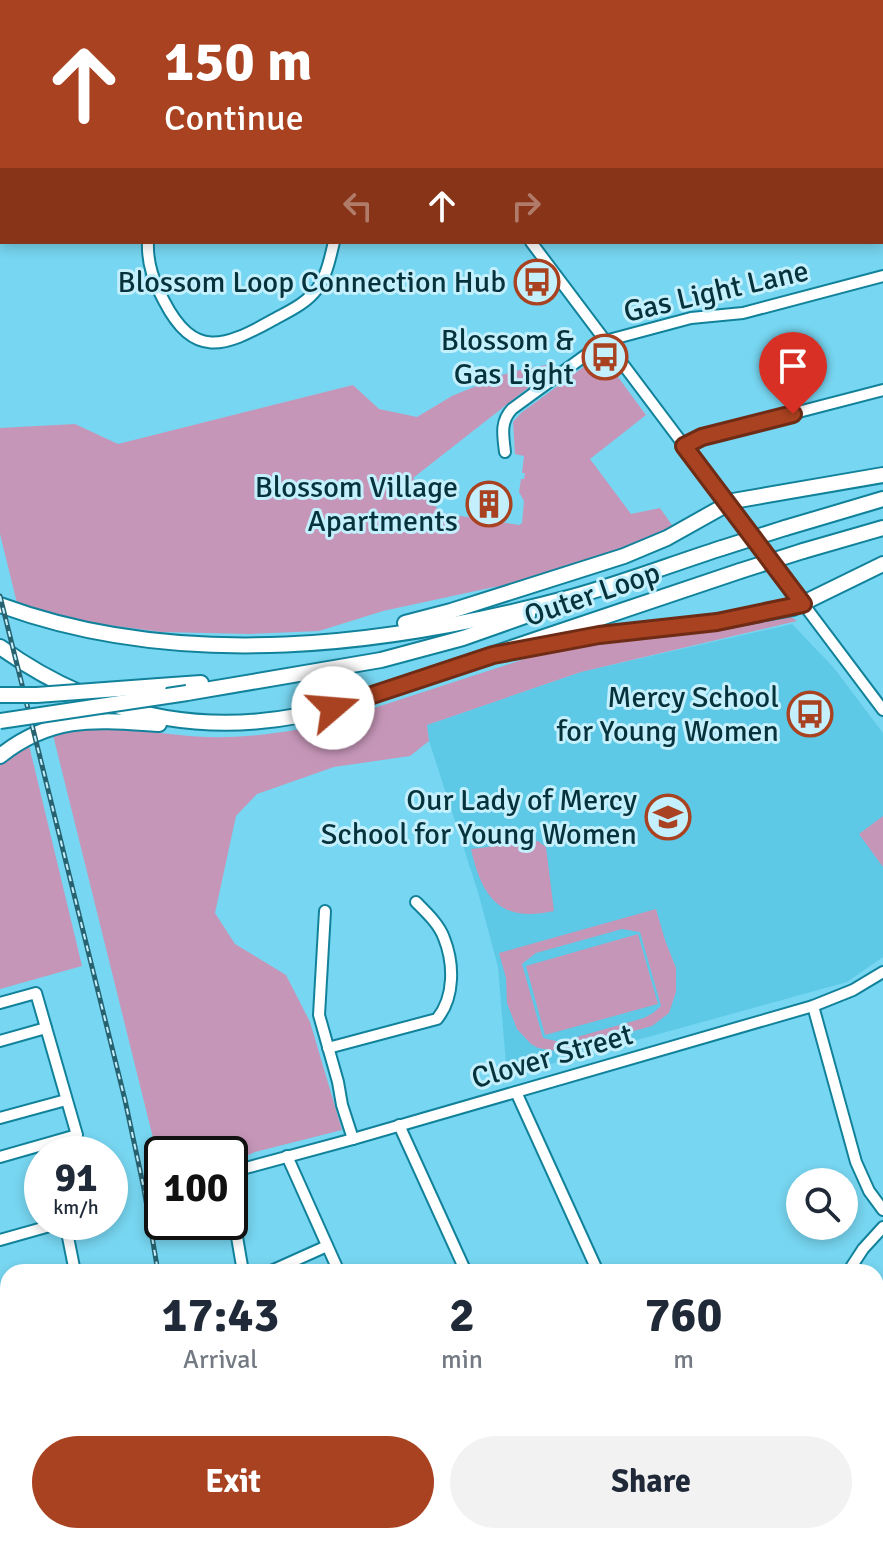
<!DOCTYPE html>
<style>
body{margin:0;font-family:Signika,sans-serif;background:#f2f2f3;color:#1f2937;height:100vh;display:flex;flex-direction:column;font-size:30px;white-space:nowrap}
*{box-sizing:border-box;margin:0}
p{font-size:26px;color:#747a83}
.icon{flex:none;width:44px;height:44px;fill:none;stroke:currentColor;stroke-width:2;stroke-linecap:round;stroke-linejoin:round}
.map{position:relative;flex:1;overflow:hidden}
.sheet{position:absolute;left:0px;top:1264px;width:884px;height:280px;display:flex;flex-direction:column;background:#fff;border-radius:24px 24px 0 0;box-shadow:0 4px 12px #0003}
.sheet>*{flex:none}
.banner{position:absolute;left:0px;top:0px;width:884px;height:244px;box-shadow:0 4px 12px #0003;background:#a94220;color:#fff;overflow:hidden}
.fabs{position:absolute;left:786px;top:1168px;display:grid;gap:16px}
.fabs a{display:grid;place-items:center;width:72px;height:72px;border-radius:50%;background:#fff;box-shadow:0 4px 12px #0003;font-size:40px}
.speed{position:absolute;left:24px;top:1136px;display:flex;gap:16px;font-size:40px;font-weight:700;text-align:center}
.speed>*{display:grid;place-content:center;width:104px;height:104px;border-radius:50%;background:#fff;box-shadow:0 4px 12px #0003;line-height:1}
.speed small{font-size:20px;font-weight:400}
.speed .limit{border:4px solid #111;border-radius:12px;background:#fff;color:#111}
.pin{position:absolute;display:grid;place-items:center;width:68px;height:68px;color:#fff;margin:-82px -34px;border-radius:50% 50% 50% 0;rotate:-45deg;box-shadow:0 0 8px #0007}
.pin .icon{rotate:45deg}
.me{position:absolute;width:88px;margin:-44px;rotate:72deg;stroke-linejoin:round;filter:drop-shadow(0 0 6px #0008)}
.turn{display:flex;align-items:center;gap:28px;height:168px;padding:0 32px;font-size:36px}
.turn .icon{width:104px;height:104px;stroke-width:2.5}
.turn b{display:block;font-size:56px;line-height:68px}
.lanes{display:flex;align-items:center;height:76px;padding:0 32px;background:#0003;justify-content:center;gap:40px;direction:ltr}
.lanes .off{opacity:.35}
.eta{display:flex;justify-content:space-evenly;align-items:center;height:136px;text-align:center}
.eta b{font-size:48px;font-weight:700;line-height:56px}
.action{display:flex;gap:16px;margin-top:auto;padding:16px 32px}
.action a{flex:1;height:92px;border-radius:48px;background:#a94220;color:#fff;font-size:32px;font-weight:700;line-height:92px;text-align:center}
.action a+a{background:#f2f2f3;color:#1f2937}
.map>svg:first-child{display:block}
.built{fill:#5dc9e6}
.green{fill:#c696b8;fill-rule:evenodd}
.lines{fill:none;stroke-linecap:round;stroke-linejoin:round}
.minor-casing{stroke:#12829b;stroke-width:14}
.highway-casing{stroke:#12829b;stroke-width:18}
.minor{stroke:#fff;stroke-width:10}
.highway{stroke:#fff;stroke-width:14}
.rail-casing{stroke:#276271;stroke-width:5}
.rail{stroke:#c4f0fd;stroke-width:2;stroke-dasharray:6;stroke-linecap:butt}
.highway-bridge-casing{stroke:#12829b;stroke-width:18;stroke-linecap:butt}
.highway-bridge{stroke:#fff;stroke-width:14}
.route-casing{stroke:#6e2b15;stroke-width:20}
.route{stroke:#a94220;stroke-width:14}
.labels{text-anchor:middle;stroke-width:6;stroke-linejoin:round;paint-order:stroke}
.poi-label{font-size:30px;fill:#06323c;stroke:#c4f0fd;text-anchor:end}
.street-label{font-size:30px;fill:#06323c;stroke:#c4f0fd}
</style>
<div class="map">
<svg width="883" height="1544" viewBox="0 0 883 1544">
<rect width="100%" height="100%" fill="#77d6f1"/>
<!-- built -->
<polygon class="built" points="792,624 834,668 883,733 883,957 847,982 507,1076 498,967 478,892 429,741 427,725 581,672"/>
<!-- green -->
<g class="green">
<polygon points="601,354 646,415 590,459 631,514 660,508 674,528 655,539 520,585 494,587 383,611 319,631 250,634 162,632 100,624 53,614 17,603 0,534 0,428 75,424 118,444 353,385 379,409 417,417 452,396 510,372 546,365 547,373 413,478 441,513 519,525 522,523 524,501 519,492 521,479 524,479 525,473 522,473 524,456 515,454 513,422 521,413"/>
<path d="M 790,616 L 797,621 L 581,672 L 427,725 L 429,741 L 410,756 L 334,767 L 257,794 L 236,816 L 215,913 L 235,944 L 286,975 L 310,1022 L 342,1130 L 255,1152 L 230,1163 L 230,1154 L 162,1154 L 162,1174 L 53,735 C 104,721 154,735 206,737 C 245,738 283,733 322,725 L 543,653 L 605,642 L 709,631 Z"/>
<polygon points="29,745 82,966 0,989 0,765"/>
<polygon points="883,816 883,867 859,834"/>
<path d="M 538,841 L 546,847 L 554,911 C 500,923 482,898 471,849 Z"/>
<path d="M 656,909 L 665,940 L 676,968 L 676,992 L 669,1013 L 652,1026 L 566,1050 L 556,1051 L 538,1048 L 531,1044 L 517,1029 L 507,1003 L 506,978 L 499,953 ZM 622,929 L 640,932 L 661,1006 L 653,1013 L 644,1018 L 563,1041 L 556,1041 L 543,1038 L 522,964 L 536,953 Z"/>
<polygon points="638,934 658,1004 545,1035 526,966"/>
</g>
<g class="lines">
<!-- minor casing -->
<g class="minor-casing">
<g id="minor">
<polyline points="347,0 349,2"/>
<polyline points="262,2 270,0"/>
<polyline points="549,2 557,0"/>
<polyline points="882,10 883,9"/>
<polyline points="0,65 2,65"/>
<polyline points="882,135 883,134"/>
<polyline points="0,147 2,147"/>
<path d="M 148,242 C 147,264 154,282 164,301 C 194,359 224,347 271,321 C 287,312 306,304 317,289 C 327,275 330,258 334,242"/>
<polyline points="531,242 883,710"/>
<polyline points="684,446 702,437 883,390"/>
<path d="M 505,452 C 503,435 500,422 512,409 L 605,341 L 691,318 L 743,313 L 883,276"/>
<polyline points="325,911 319,1015 338,1082 342,1105 353,1139"/>
<polyline points="0,1003 36,993 77,1135 0,1157"/>
<polyline points="813,1006 856,1162 869,1191 883,1210"/>
<polyline points="0,1041 46,1028"/>
<path d="M 328,1048 L 437,1019 C 455,997 454,963 444,938 C 439,924 426,912 416,902"/>
<polyline points="516,1092 598,1272"/>
<polyline points="0,1118 66,1100"/>
<polyline points="399,1125 466,1272"/>
<polyline points="287,1156 339,1272"/>
<polyline points="230,1177 242,1169 353,1139 813,1006 853,990 883,972"/>
<polyline points="230,1196 243,1272"/>
<polyline points="65,1222 75,1272"/>
<polyline points="0,1240 64,1222"/>
<polyline points="269,1272 327,1246"/>
<polyline points="848,1272 863,1249 883,1227"/>
<polyline points="0,1467 8,1466"/>
<polyline points="266,1536 266,1544"/>
<polyline points="359,1536 362,1544"/>
<polyline points="463,1536 467,1544"/>
<polyline points="719,1536 722,1544"/>
<polyline points="56,1540 123,1544"/>
</g>
</g>
<!-- highway casing -->
<g class="highway-casing">
<g id="highway">
<polyline points="785,528 883,499"/>
<polyline points="803,551 883,528"/>
<path d="M 0,605 C 182,672 389,646 572,597 C 623,583 672,564 722,548"/>
<polyline points="405,623 451,611 624,556 667,538 733,501 883,475"/>
<polyline points="547,644 599,635 717,622 793,608 883,564"/>
<path d="M 0,647 C 104,722 223,742 345,704 L 740,571"/>
<polyline points="159,686 201,683"/>
<polyline points="187,693 381,660 463,638 528,615"/>
<path d="M 0,756 C 53,714 97,720 159,724"/>
</g>
</g>
<!-- minor -->
<use href="#minor" class="minor"/>
<!-- highway -->
<use href="#highway" class="highway"/>
<!-- rail casing -->
<g class="rail-casing">
<g id="rail">
<polyline points="0,596 125,1100 144,1189 158,1272"/>
<polyline points="175,1536 175,1544"/>
</g>
</g>
<!-- rail -->
<use href="#rail" class="rail"/>
<!-- highway-bridge casing -->
<g class="highway-bridge-casing">
<g id="highway-bridge">
<polyline points="722,548 785,528"/>
<polyline points="740,571 803,551"/>
<polyline points="0,695 37,695 159,686"/>
<polyline points="0,721 187,693"/>
</g>
</g>
<!-- highway-bridge -->
<use href="#highway-bridge" class="highway-bridge"/>
</g>
<g class="lines">
<!-- route casing -->
<g class="route-casing">
<polyline id="route" points="333,708 493,655 599,635 717,622 803,604 684,446 702,437 793,414"/>
</g>
<!-- route -->
<use href="#route" class="route"/>
</g>
<!-- icons -->
<defs>
<g id="bus-ring" transform="scale(2.3)"><circle r="9.5" fill="#c4f0fd" stroke="#a94220" stroke-width="1.5"/><path d="M-5-6H5V4H4V6H2V4H-2V6H-4V4H-5ZM-3.5-4V0h7V-4ZM-3.5 1.2v1.5H-2V1.2ZM2 1.2v1.5H3.5V1.2Z" fill="#a94220"/></g>
<g id="building-ring" transform="scale(2.3)"><circle r="9.5" fill="#c4f0fd" stroke="#a94220" stroke-width="1.5"/><path d="M-4-6H4V6H1V3H-1V6H-4ZM-2.5-4.3h1.7v1.8h-1.7ZM.8-4.3h1.7v1.8H.8ZM-2.5-1h1.7V.8h-1.7ZM.8-1h1.7V.8H.8Z" fill="#a94220"/></g>
<g id="school-ring" transform="scale(2.3)"><circle r="9.5" fill="#c4f0fd" stroke="#a94220" stroke-width="1.5"/><path d="M0-5L7-2L0 1L-7-2ZM-4 1L0 2.5L4 1V4Q0 6-4 4Z" fill="#a94220"/></g>
</defs>
<g fill-rule="evenodd">
<use href="#bus-ring" x="537" y="282"/>
<use href="#bus-ring" x="605" y="357"/>
<use href="#building-ring" x="489" y="504"/>
<use href="#bus-ring" x="810" y="714"/>
<use href="#school-ring" x="668" y="817"/>
</g>
<g class="labels">
<!-- poi labels -->
<g class="poi-label">
<text x="506" y="292">Blossom Loop Connection Hub</text>
<text x="574" y="350">Blossom &amp;<tspan x="574" dy="34">Gas Light</tspan></text>
<text x="458" y="497">Blossom Village<tspan x="458" dy="34">Apartments</tspan></text>
<text x="779" y="707">Mercy School<tspan x="779" dy="34">for Young Women</tspan></text>
<text x="637" y="810">Our Lady of Mercy<tspan x="637" dy="34">School for Young Women</tspan></text>
</g>
<!-- street labels -->
<g class="street-label">
<text transform="translate(716 291) rotate(-13)" y="10">Gas Light Lane</text>
<text transform="translate(592 594) rotate(-19)" y="10">Outer Loop</text>
<text transform="translate(552 1056) rotate(-16)" y="10">Clover Street</text>
</g>
</g>
</svg>
<div class="fabs">
<a><svg class="icon" aria-label="search" viewBox="0 0 24 24"><circle cx="10" cy="10" r="6"/><path d="M15 15l6 6"/></svg></a>
</div>
<div class="speed"><div>91<small>km/h</small></div><div class="limit">100</div></div>
<div class="pin" style="left:793px;top:414px;background:#d93025"><svg class="icon" aria-label="arrive" viewBox="0 0 24 24"><path d="M6 21V4h12l-3 4 3 4H6"/></svg></div>
<svg class="me" style="left:333px;top:708px" viewBox="-20 -20 40 40"><circle r="19" fill="#fff"/><path d="M0-13L10 11 0 6-10 11z" fill="#a94220"/></svg>
<div class="banner">
<div class="turn"><svg class="icon" aria-label="ahead" viewBox="0 0 24 24"><path d="M12 20V5M6 11l6-6 6 6"/></svg><div><b>150 m</b>Continue</div></div>
<div class="lanes"><svg class="icon off" aria-label="left" viewBox="0 0 24 24"><path d="M17 20v-9H6M10 6l-5 5 5 5"/></svg><svg class="icon" aria-label="ahead" viewBox="0 0 24 24"><path d="M12 20V5M6 11l6-6 6 6"/></svg><svg class="icon off" aria-label="right" viewBox="0 0 24 24"><path d="M7 20v-9h11M14 6l5 5-5 5"/></svg></div>
</div>
<section class="sheet">
<div class="eta">
<div><b>17:43</b><p>Arrival</p></div>
<div><b>2</b><p>min</p></div>
<div><b>760</b><p>m</p></div>
</div>
<div class="action"><a>Exit</a><a>Share</a></div>
</section>
</div>
